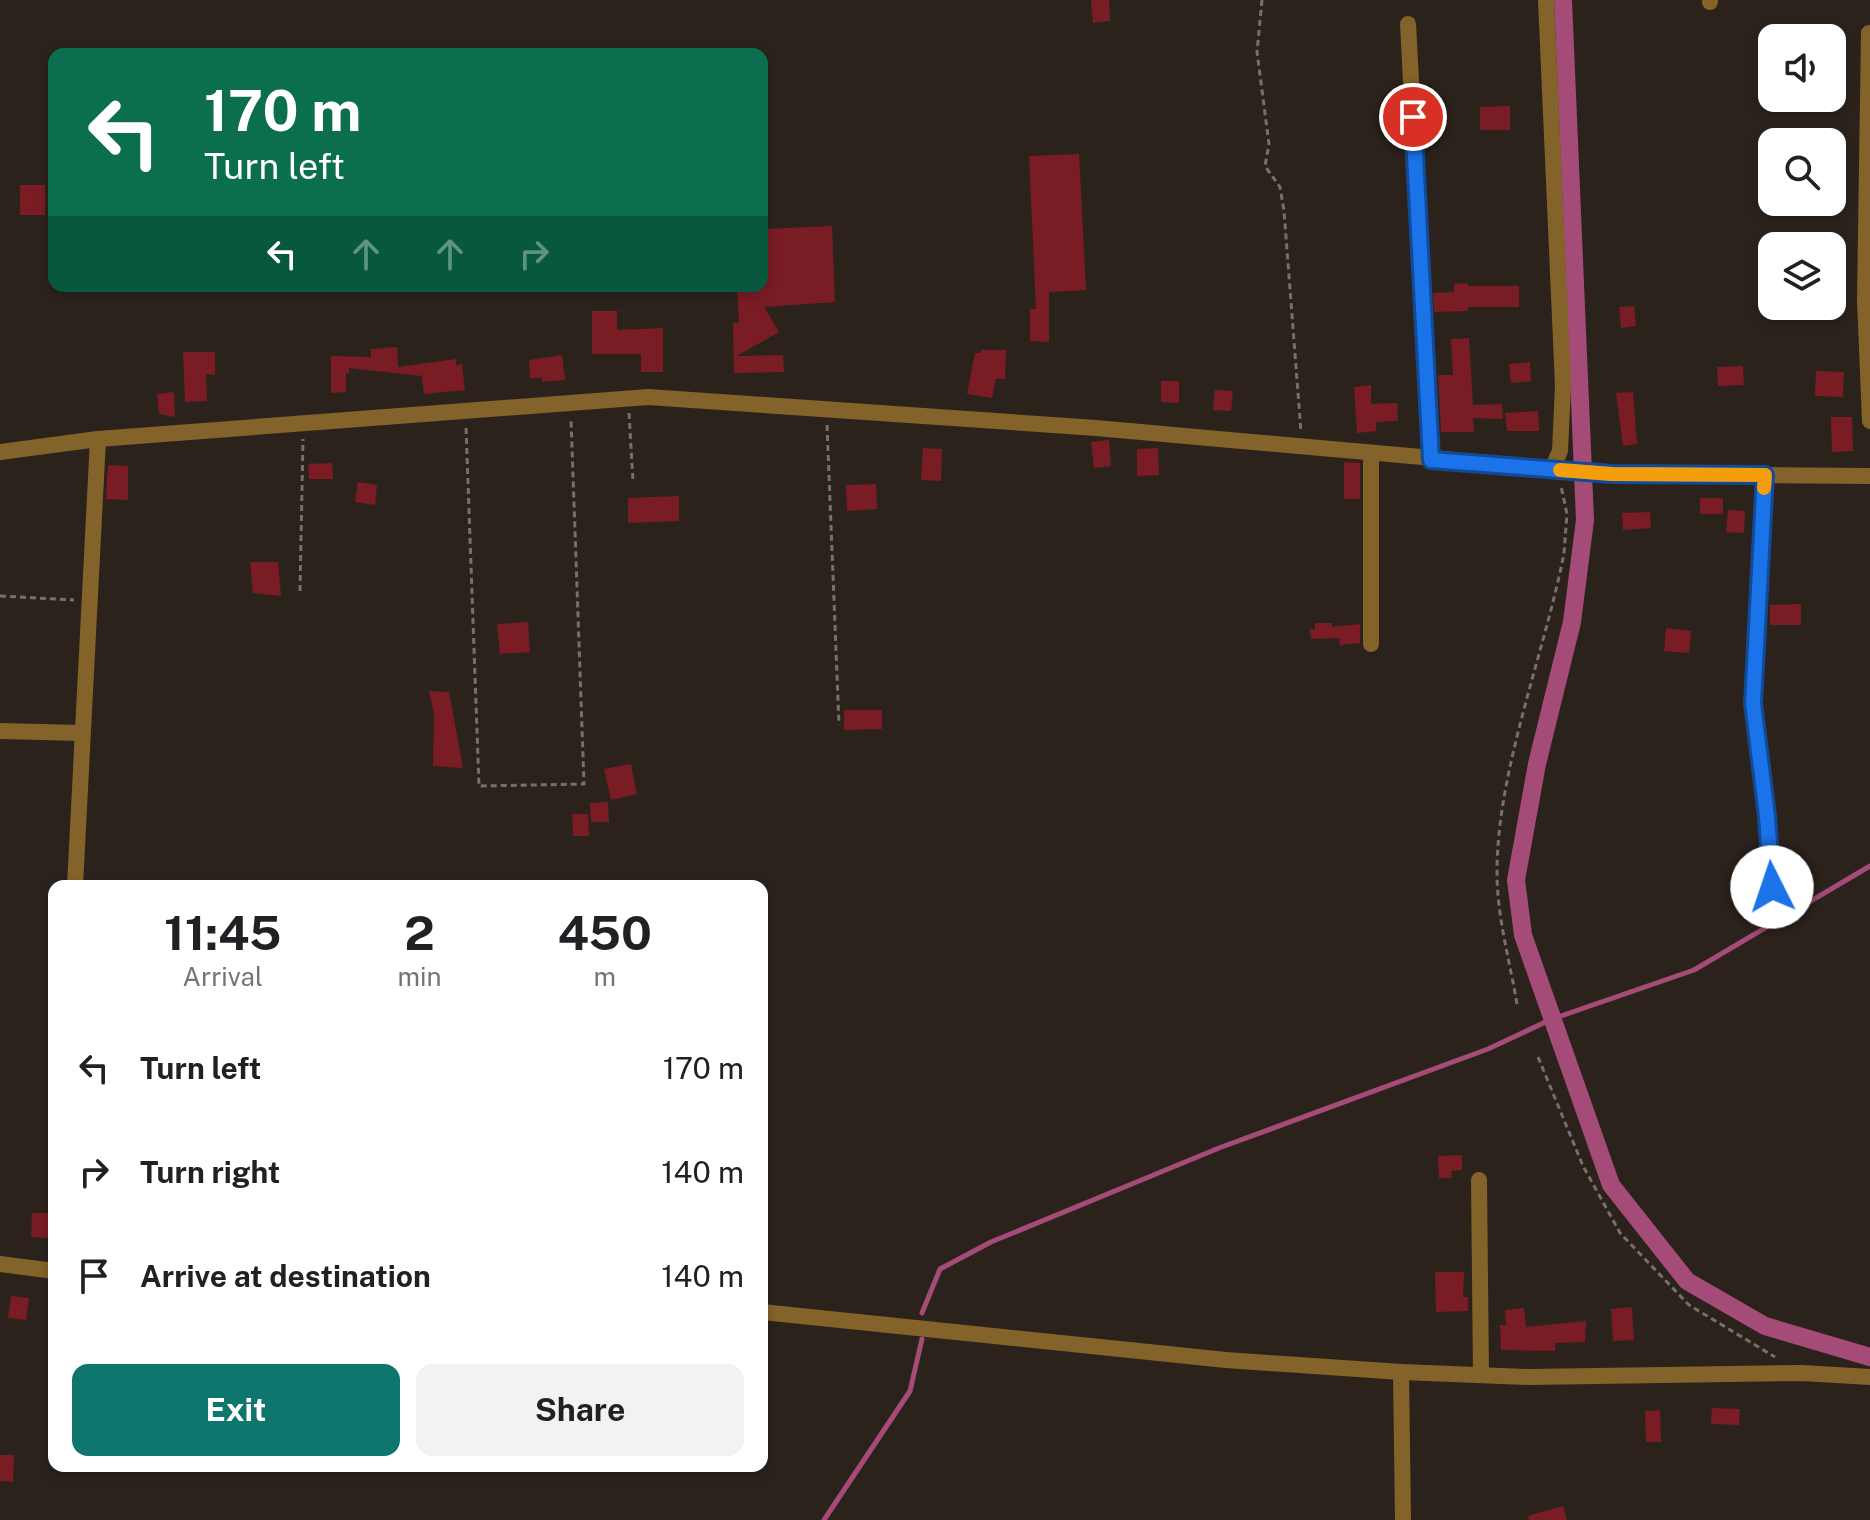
<!DOCTYPE html>
<style>
body{margin:0;font-family:"Public Sans",sans-serif;background:#f2f2f2;color:#202124;height:100vh;display:flex;flex-direction:column;font-size:30px;white-space:nowrap}
*{box-sizing:border-box;margin:0}
p{font-size:26px;color:#757577}
.icon{flex:none;width:44px;height:44px;fill:none;stroke:currentColor;stroke-width:2;stroke-linecap:round;stroke-linejoin:round}
.map{position:relative;flex:1;overflow:hidden}
.drawer{position:absolute;left:48px;top:880px;width:720px;height:592px;display:flex;flex-direction:column;background:#fff;border-radius:16px;box-shadow:0 4px 12px #0003}
.drawer>*{flex:none}
.guide{position:absolute;left:48px;top:48px;width:720px;height:244px;border-radius:16px;box-shadow:0 4px 12px #0003;background:#0b6e4f;color:#fff;overflow:hidden}
.controls{position:absolute;left:1758px;top:24px;display:grid;gap:16px}
.controls a{display:grid;place-items:center;width:88px;height:88px;border-radius:16px;background:#fff;box-shadow:0 4px 12px #0003;font-size:40px}
.pin{position:absolute;display:grid;place-items:center;width:68px;height:68px;color:#fff;margin:-34px;border:4px solid #fff;border-radius:50%;box-shadow:0 2px 8px #0007}
.me{position:absolute;width:88px;margin:-44px;rotate:356deg;stroke-linejoin:round;filter:drop-shadow(0 0 6px #0008)}
.turn{display:flex;align-items:center;gap:28px;height:168px;padding:0 24px;font-size:36px}
.turn .icon{width:104px;height:104px;stroke-width:2.5}
.turn b{display:block;font-size:56px;line-height:68px}
.lanes{display:flex;align-items:center;height:76px;padding:0 24px;background:#0003;justify-content:center;gap:40px;direction:ltr}
.lanes .off{opacity:.35}
.eta{display:flex;justify-content:space-evenly;align-items:center;height:136px;text-align:center}
.eta b{font-size:48px;font-weight:700;line-height:56px}
.button{display:flex;gap:16px;margin-top:auto;padding:16px 24px}
.button a{flex:1;height:92px;border-radius:16px;background:#0f766e;color:#fff;font-size:32px;font-weight:700;line-height:92px;text-align:center}
.button a+a{background:#f2f2f2;color:#202124}
ul{padding:0;list-style:none}
li{display:flex;align-items:center;gap:24px;height:104px;padding:0 24px}
li div{flex:1}
li b{display:block;font-size:30px}
li em{font-style:normal}
.map>svg:first-child{display:block}
.lines{fill:none;stroke-linecap:round;stroke-linejoin:round}
.stream{stroke:#a44b77;stroke-width:5}
.canal{stroke:#a44b77;stroke-width:18}
.building{fill:#7a1c24}
.path{stroke:#786f6a;stroke-width:3;stroke-dasharray:6 4;stroke-linecap:butt}
.minor{stroke:#83632a;stroke-width:16}
.route-casing{stroke:#114b97;stroke-width:20}
.route{stroke:#1a73e8;stroke-width:14}
.slow{stroke:#f59e0b;stroke-width:14}
</style>
<div class="map">
<svg width="1870" height="1520" viewBox="0 0 1870 1520">
<rect width="100%" height="100%" fill="#2c221c"/>
<g class="lines">
<!-- stream -->
<g class="stream">
<polyline points="922,1313 940,1269 991,1242 1219,1148 1488,1049 1552,1019 1694,970 1870,866"/>
<polyline points="824,1520 910,1391 922,1339"/>
</g>
<!-- canal -->
<polyline class="canal" points="1563,0 1585,520 1572,622 1537,764 1516,880 1523,935 1611,1185 1687,1281 1765,1326 1870,1357"/>
</g>
<!-- building -->
<g class="building">
<polygon points="1091,0 1109,0 1110,21 1093,23"/>
<polygon points="1510,106 1510,130 1480,130 1480,107"/>
<polygon points="1079,154 1086,290 1049,292 1049,342 1030,341 1030,309 1036,309 1029,156"/>
<rect x="20" y="185" width="25" height="30"/>
<polygon points="832,226 835,302 764,307 779,332 737,356 783,355 784,372 734,373 733,323 739,323 737,286 762,286 762,229"/>
<polygon points="1468,283 1468,286 1519,286 1519,307 1468,307 1468,311 1434,312 1433,293 1454,292 1454,284"/>
<polygon points="1634,306 1636,326 1621,328 1619,307"/>
<polygon points="592,311 617,311 617,330 663,328 663,372 641,372 641,354 592,354"/>
<polygon points="1469,338 1473,405 1502,404 1503,419 1473,418 1474,432 1441,432 1438,375 1453,375 1451,339"/>
<polygon points="397,347 398,367 456,359 456,365 462,364 465,390 424,394 422,376 349,368 349,373 346,373 346,392 331,393 331,356 371,357 371,349"/>
<polygon points="981,350 1006,350 1005,379 996,379 992,398 967,394 975,353 981,353"/>
<polygon points="183,352 215,352 215,375 206,374 207,401 185,402"/>
<polygon points="562,355 565,380 542,382 542,378 530,378 529,360"/>
<polygon points="1530,362 1531,381 1511,383 1509,364"/>
<polygon points="1743,366 1744,385 1718,386 1717,367"/>
<polygon points="1816,371 1844,372 1843,397 1815,396"/>
<polygon points="1161,381 1179,381 1179,403 1161,402"/>
<polygon points="1371,385 1371,404 1397,403 1398,421 1376,422 1376,431 1357,433 1354,387"/>
<polygon points="1215,390 1233,391 1231,411 1213,410"/>
<polygon points="174,392 175,417 159,414 157,394"/>
<polygon points="1633,392 1637,444 1623,446 1616,393"/>
<polygon points="1538,411 1539,431 1507,431 1505,413"/>
<polygon points="1831,417 1852,417 1853,451 1832,452"/>
<polygon points="1109,440 1111,466 1094,468 1091,442"/>
<polygon points="923,448 942,449 941,481 921,480"/>
<polygon points="1158,448 1159,475 1137,476 1137,449"/>
<polygon points="1344,462 1360,463 1360,499 1344,499"/>
<polygon points="332,463 333,479 309,479 308,464"/>
<polygon points="108,465 128,466 128,500 106,499"/>
<polygon points="358,482 377,485 375,505 355,502"/>
<polygon points="876,484 877,509 847,511 846,485"/>
<polygon points="679,496 679,521 628,523 628,498"/>
<rect x="1700" y="498" width="23" height="16"/>
<polygon points="1728,510 1745,511 1744,533 1726,532"/>
<polygon points="1650,512 1651,528 1623,530 1622,513"/>
<polygon points="250,562 278,562 281,596 253,593"/>
<polygon points="1801,604 1801,625 1770,625 1770,605"/>
<polygon points="528,622 530,652 500,654 497,624"/>
<polygon points="1315,623 1332,623 1332,627 1360,624 1360,643 1340,645 1339,638 1311,639 1310,629 1315,629"/>
<polygon points="1666,628 1691,631 1689,653 1664,651"/>
<polygon points="429,691 449,692 463,768 433,766 434,714"/>
<polygon points="844,710 882,710 882,729 844,730"/>
<polygon points="631,764 637,794 611,800 604,769"/>
<polygon points="608,802 609,822 591,822 590,803"/>
<polygon points="572,814 588,814 589,836 573,836"/>
<polygon points="1462,1155 1462,1170 1451,1171 1452,1178 1439,1178 1438,1156"/>
<polygon points="32,1213 50,1213 50,1238 31,1237"/>
<polygon points="1435,1272 1464,1272 1463,1297 1468,1297 1468,1311 1436,1312"/>
<polygon points="11,1296 29,1298 26,1320 8,1318"/>
<polygon points="1632,1307 1634,1340 1613,1341 1611,1309"/>
<polygon points="1524,1308 1526,1327 1586,1321 1585,1342 1555,1343 1555,1351 1501,1350 1500,1325 1506,1325 1505,1310"/>
<polygon points="1712,1408 1740,1409 1739,1425 1711,1424"/>
<polygon points="1660,1410 1661,1442 1646,1442 1645,1411"/>
<polygon points="0,1455 14,1455 13,1482 0,1481"/>
<polygon points="1563,1506 1567,1520 1529,1520 1528,1516"/>
</g>
<g class="lines">
<!-- path -->
<g class="path">
<polyline points="1262,0 1257,52 1269,144 1265,166 1280,187 1284,211 1301,432"/>
<polyline points="629,413 633,481"/>
<polyline points="827,425 839,725"/>
<polyline points="466,428 479,786 584,784 571,419"/>
<polyline points="300,591 303,439"/>
<polyline points="0,596 74,600"/>
<path d="M 1517,1004 C 1511,968 1501,931 1498,895 C 1489,790 1544,658 1564,553 L 1567,514 L 1561,486"/>
<polyline points="1538,1057 1583,1166 1620,1233 1689,1305 1775,1357"/>
</g>
<!-- minor -->
<g class="minor">
<polyline points="1546,0 1563,386 1560,451 1552,469"/>
<polyline points="1710,0 1710,2"/>
<polyline points="1408,24 1431,460"/>
<polyline points="1869,33 1865,300 1870,421"/>
<polyline points="0,452 98,439 648,397 1096,428 1612,474 1870,476"/>
<polyline points="1371,455 1371,644"/>
<polyline points="1765,475 1753,703 1767,816 1772,887"/>
<polyline points="0,731 82,733"/>
<polyline points="75,886 98,439"/>
<polyline points="1479,1180 1481,1375"/>
<polyline points="0,1264 54,1271"/>
<polyline points="762,1312 1226,1360 1401,1372 1529,1377 1802,1373 1870,1377"/>
<polyline points="1401,1372 1403,1520"/>
</g>
</g>
<g class="lines">
<!-- route casing -->
<g class="route-casing">
<polyline id="route" points="1413,117 1431,460 1612,474 1765,475 1753,703 1767,816 1772,887"/>
</g>
<!-- route -->
<use href="#route" class="route"/>
<!-- slow -->
<polyline class="slow" points="1560,470 1612,474 1765,475 1764,488"/>
</g>
</svg>
<div class="controls">
<a><svg class="icon" aria-label="sound" viewBox="0 0 24 24"><path d="M4 9h4l5-4v14l-5-4H4zM17 9q2 3 0 6"/></svg></a>
<a><svg class="icon" aria-label="search" viewBox="0 0 24 24"><circle cx="10" cy="10" r="6"/><path d="M15 15l6 6"/></svg></a>
<a><svg class="icon" aria-label="layers" viewBox="0 0 24 24"><path d="M12 4l9 5-9 5-9-5zM3 14l9 5 9-5"/></svg></a>
</div>
<div class="pin" style="left:1413px;top:117px;background:#d93025"><svg class="icon" aria-label="arrive" viewBox="0 0 24 24"><path d="M6 21V4h12l-3 4 3 4H6"/></svg></div>
<svg class="me" style="left:1772px;top:887px" viewBox="-20 -20 40 40"><circle r="19" fill="#fff"/><path d="M0-13L10 11 0 6-10 11z" fill="#1a73e8"/></svg>
<div class="guide">
<div class="turn"><svg class="icon" aria-label="left" viewBox="0 0 24 24"><path d="M17 20v-9H6M10 6l-5 5 5 5"/></svg><div><b>170 m</b>Turn left</div></div>
<div class="lanes"><svg class="icon" aria-label="left" viewBox="0 0 24 24"><path d="M17 20v-9H6M10 6l-5 5 5 5"/></svg><svg class="icon off" aria-label="ahead" viewBox="0 0 24 24"><path d="M12 20V5M6 11l6-6 6 6"/></svg><svg class="icon off" aria-label="ahead" viewBox="0 0 24 24"><path d="M12 20V5M6 11l6-6 6 6"/></svg><svg class="icon off" aria-label="right" viewBox="0 0 24 24"><path d="M7 20v-9h11M14 6l5 5-5 5"/></svg></div>
</div>
<section class="drawer">
<div class="eta">
<div><b>11:45</b><p>Arrival</p></div>
<div><b>2</b><p>min</p></div>
<div><b>450</b><p>m</p></div>
</div>
<ul>
<li><svg class="icon" aria-label="left" viewBox="0 0 24 24"><path d="M17 20v-9H6M10 6l-5 5 5 5"/></svg><div><b>Turn left</b></div><em>170 m</em></li>
<li><svg class="icon" aria-label="right" viewBox="0 0 24 24"><path d="M7 20v-9h11M14 6l5 5-5 5"/></svg><div><b>Turn right</b></div><em>140 m</em></li>
<li><svg class="icon" aria-label="arrive" viewBox="0 0 24 24"><path d="M6 21V4h12l-3 4 3 4H6"/></svg><div><b>Arrive at destination</b></div><em>140 m</em></li>
</ul>
<div class="button"><a>Exit</a><a>Share</a></div>
</section>
</div>
